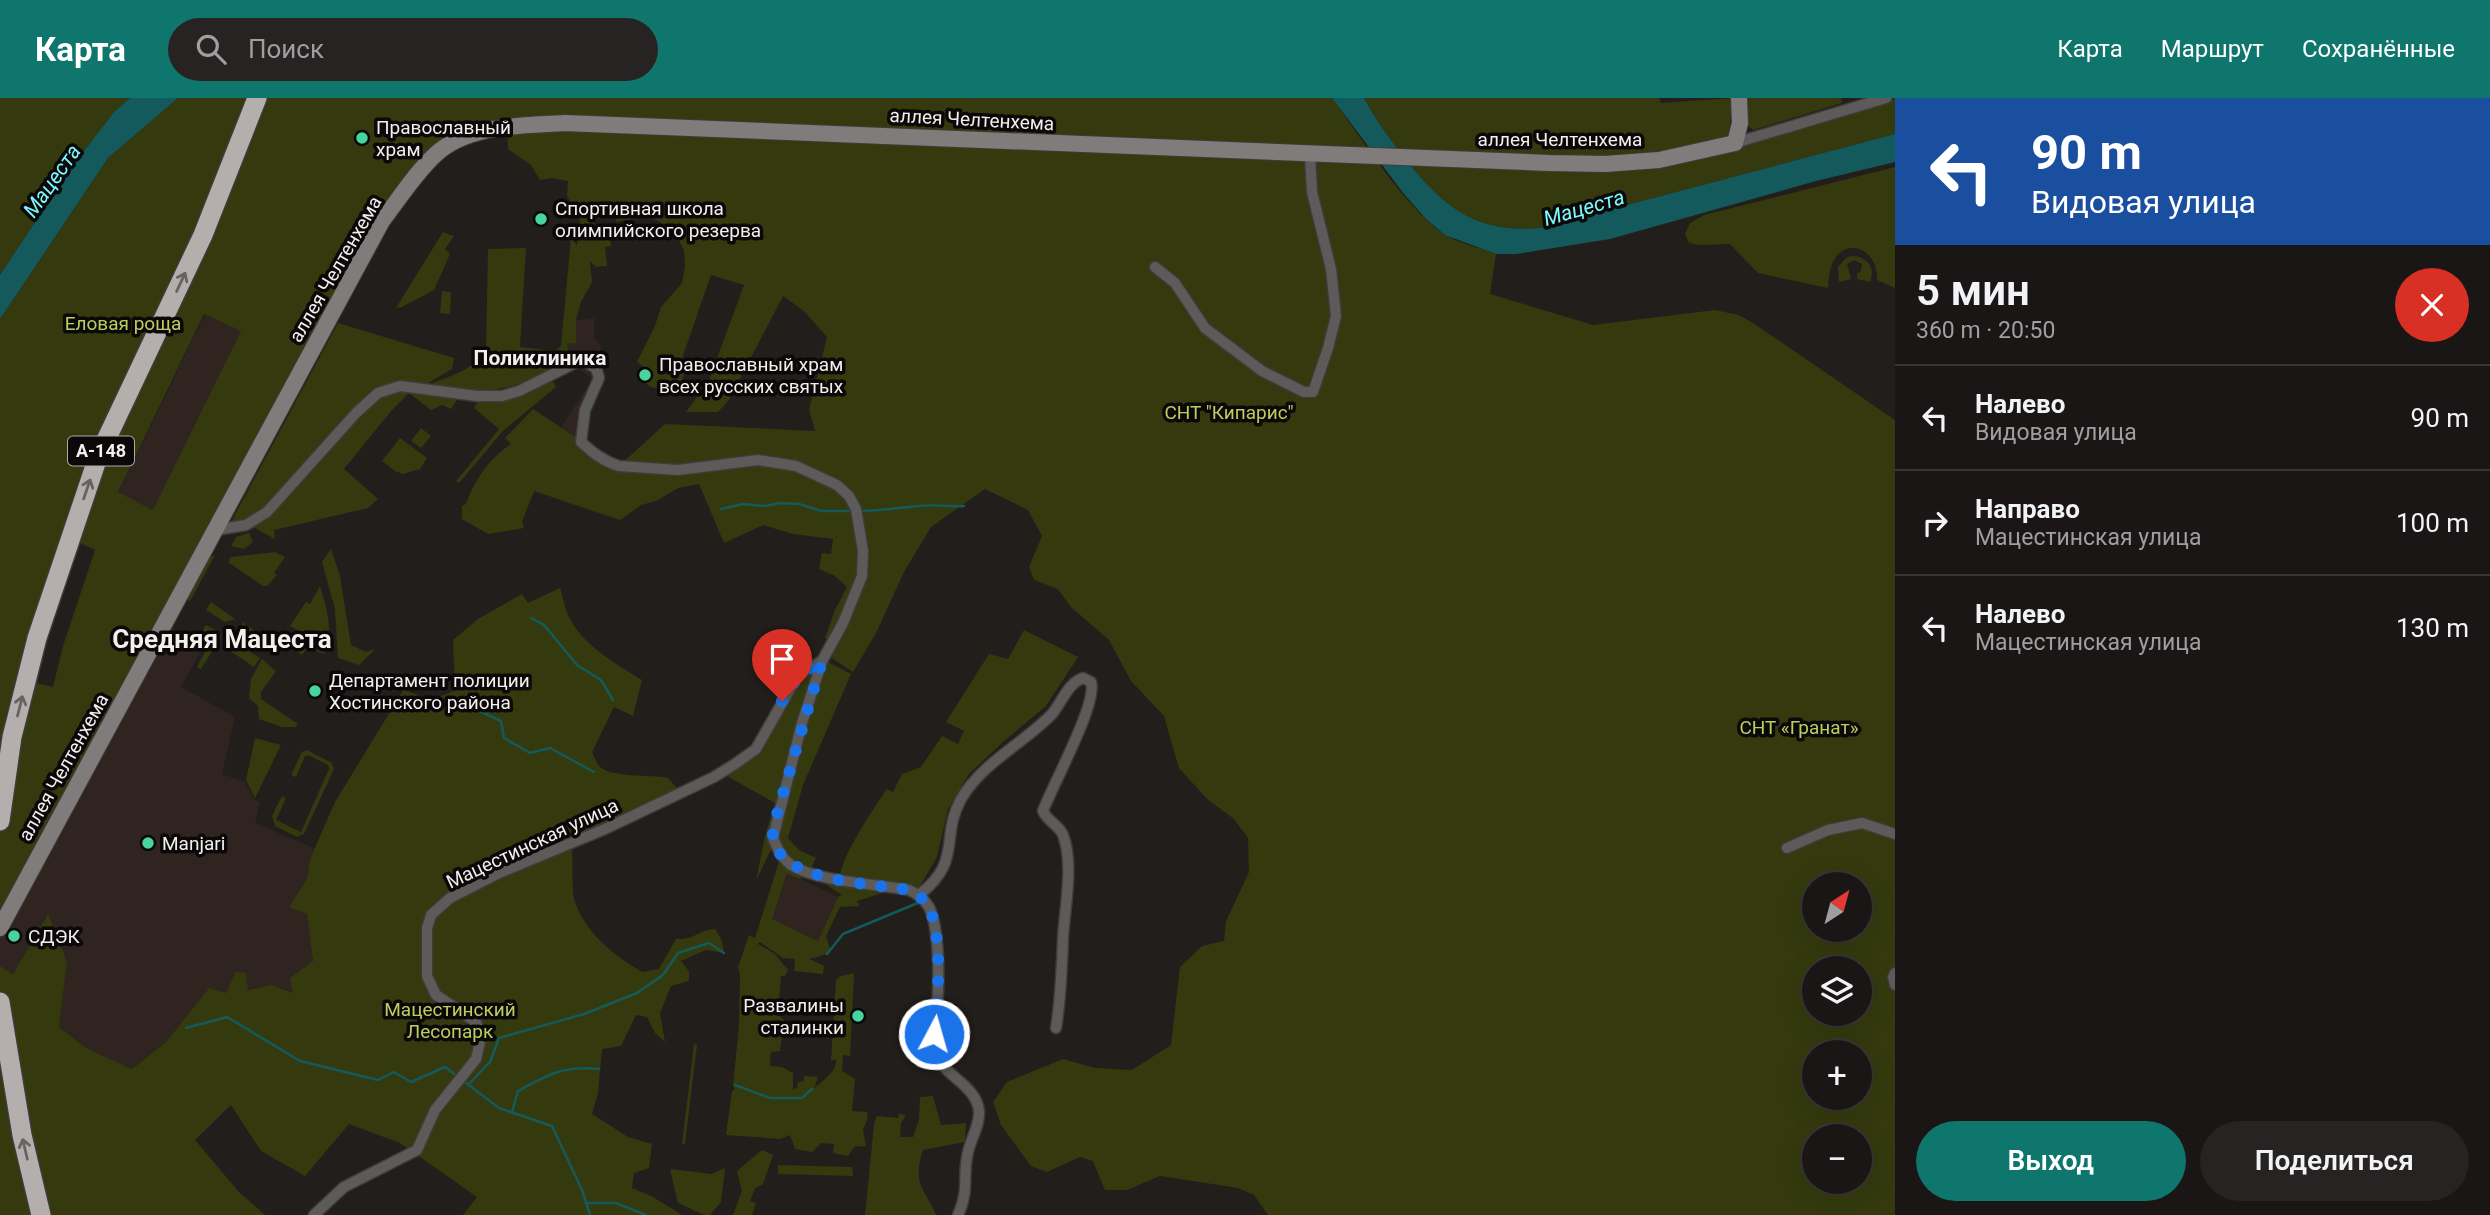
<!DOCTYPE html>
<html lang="ru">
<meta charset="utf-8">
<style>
body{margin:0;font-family:Roboto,sans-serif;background:#272322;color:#f1f3f6;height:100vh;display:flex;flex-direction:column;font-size:26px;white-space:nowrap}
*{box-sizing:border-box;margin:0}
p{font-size:23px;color:#9f9fa0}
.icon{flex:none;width:38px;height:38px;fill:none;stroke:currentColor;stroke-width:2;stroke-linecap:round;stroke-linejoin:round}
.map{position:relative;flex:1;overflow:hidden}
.details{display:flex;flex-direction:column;background:#1a1615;width:595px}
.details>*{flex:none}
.top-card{background:#1a4fa0;color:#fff;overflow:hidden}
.needle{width:46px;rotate:36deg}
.buttons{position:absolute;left:1802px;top:774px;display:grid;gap:14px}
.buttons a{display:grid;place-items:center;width:70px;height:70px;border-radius:50%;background:#1a1615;box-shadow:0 7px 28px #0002,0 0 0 2px #383534;font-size:35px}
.pin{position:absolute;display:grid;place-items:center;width:60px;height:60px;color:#fff;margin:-72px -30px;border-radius:50% 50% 50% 0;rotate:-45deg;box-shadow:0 0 7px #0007}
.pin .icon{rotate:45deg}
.me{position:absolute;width:77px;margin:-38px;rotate:6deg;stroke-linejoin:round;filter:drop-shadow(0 0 5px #0008)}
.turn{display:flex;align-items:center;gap:24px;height:147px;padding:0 21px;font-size:32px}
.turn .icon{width:91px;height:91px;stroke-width:2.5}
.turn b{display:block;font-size:49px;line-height:60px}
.round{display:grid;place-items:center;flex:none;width:74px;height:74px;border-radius:37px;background:#272322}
.summary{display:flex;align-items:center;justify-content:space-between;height:119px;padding:0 21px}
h1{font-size:42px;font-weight:600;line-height:52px}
.primary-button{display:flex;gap:14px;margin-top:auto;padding:14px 21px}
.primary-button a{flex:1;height:80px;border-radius:42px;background:#0f766e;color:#fff;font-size:28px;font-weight:600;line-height:80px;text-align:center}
.primary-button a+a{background:#272322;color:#f1f3f6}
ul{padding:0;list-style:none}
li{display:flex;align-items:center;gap:21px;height:105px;padding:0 21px;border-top:2px solid #383534}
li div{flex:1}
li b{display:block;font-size:26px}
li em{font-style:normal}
header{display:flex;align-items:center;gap:42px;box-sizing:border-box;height:98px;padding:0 35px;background:#0f766e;color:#fff}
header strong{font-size:33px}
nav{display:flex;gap:38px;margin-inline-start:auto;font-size:24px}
.search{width:490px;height:63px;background:#272322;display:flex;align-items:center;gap:18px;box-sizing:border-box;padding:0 24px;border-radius:38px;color:#9f9fa0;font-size:26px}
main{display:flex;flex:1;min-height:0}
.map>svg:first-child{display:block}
.built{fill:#2f2420}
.green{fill:#343a0e;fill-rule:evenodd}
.water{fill:#145a5c}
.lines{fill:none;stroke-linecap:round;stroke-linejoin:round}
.stream{stroke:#145a5c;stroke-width:2.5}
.street-casing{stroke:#3f3b39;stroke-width:13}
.secondary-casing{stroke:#3f3b39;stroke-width:18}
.highway-casing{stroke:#3f3b39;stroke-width:22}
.street{stroke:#5d5a5a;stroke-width:10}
.secondary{stroke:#807c7b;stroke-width:16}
.highway{stroke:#b4aead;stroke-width:19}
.oneway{stroke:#686363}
.route{stroke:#1a73e8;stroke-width:12;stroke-dasharray:0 21.6}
.poi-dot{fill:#47d49e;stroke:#0a0808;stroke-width:2.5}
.labels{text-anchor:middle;stroke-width:7;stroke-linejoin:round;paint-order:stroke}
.shield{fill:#0a0808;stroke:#acaaa8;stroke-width:2}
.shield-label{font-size:18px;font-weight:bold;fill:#f2efed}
.street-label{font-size:19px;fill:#f2efed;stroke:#0a0808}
.poi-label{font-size:19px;fill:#f2efed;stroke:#0a0808;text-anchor:start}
.park-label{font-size:19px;fill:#bcce5d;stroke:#0a0808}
.water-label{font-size:21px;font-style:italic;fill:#7efaff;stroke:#0a0808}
.neighbourhood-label{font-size:21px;font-weight:bold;fill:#f2efed;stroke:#0a0808}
.district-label{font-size:26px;font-weight:bold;fill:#f2efed;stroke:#0a0808}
</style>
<header>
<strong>Карта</strong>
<div class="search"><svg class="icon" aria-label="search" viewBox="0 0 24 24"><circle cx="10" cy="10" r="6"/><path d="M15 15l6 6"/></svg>Поиск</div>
<nav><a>Карта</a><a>Маршрут</a><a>Сохранённые</a></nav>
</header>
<main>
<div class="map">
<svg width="1895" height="1117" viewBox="0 0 1895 1117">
<rect width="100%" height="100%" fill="#221e1c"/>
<!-- built -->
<g class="built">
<polygon points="205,216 241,233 154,412 118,395"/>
<polygon points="594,220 594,240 601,248 581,344 561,329 593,281 573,268 567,246 576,245 576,222"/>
<polygon points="165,526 204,548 181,589 235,619 222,676 245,684 255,702 260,704 255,725 314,750 310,761 307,781 290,809 307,816 313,863 290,880 293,895 271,887 226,896 209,890 166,944 132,971 86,950 59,929 67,864 47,817 13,876 0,868 0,830"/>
<polygon points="788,775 838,799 818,843 772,821"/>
</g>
<!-- green -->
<g class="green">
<polygon points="0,0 130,0 114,14 71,70 0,177"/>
<path d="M 178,0 L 1332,0 C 1359,37 1408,114 1446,137 C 1461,146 1480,150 1496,156 L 1490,196 L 1593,227 L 1715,212 L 1739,217 L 1756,227 L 1895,322 L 1895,1117 L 1268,1117 L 1254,1097 L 1238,1090 L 1160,1078 L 1127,1092 L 1105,1092 L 1093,1063 L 1080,1059 L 1047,1074 L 1031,1068 L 1001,1027 L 993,1004 L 1007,984 L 1063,961 L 1095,970 L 1132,972 L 1171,947 L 1180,869 L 1202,848 L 1224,843 L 1226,823 L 1249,774 L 1248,740 L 1234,721 L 1207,701 L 1179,670 L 1164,618 L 1131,583 L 1109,542 L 1071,509 L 1058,491 L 1034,482 L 1029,469 L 1042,438 L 1028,412 L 985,391 L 931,429 L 904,474 L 876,535 L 853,574 L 830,559 L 834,545 L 825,540 L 835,512 L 847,489 L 835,478 L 819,471 L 822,455 L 831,456 L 833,441 L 793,436 L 763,427 L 724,445 L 699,386 L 678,390 L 656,403 L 641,407 L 620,422 L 534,393 L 522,424 L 524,430 L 488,436 L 462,421 L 462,408 L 466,406 C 474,383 490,359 511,346 L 505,340 L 533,311 L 619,368 L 665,326 L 815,333 L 809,312 L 827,239 L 804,213 L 783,198 L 729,302 L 718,314 L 686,314 L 709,282 L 744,187 L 711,177 L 680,266 L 687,270 L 676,296 L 651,289 L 645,285 L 651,274 L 637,264 L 655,228 L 661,209 L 682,185 L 685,169 L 684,153 L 676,135 L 655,121 L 641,119 L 616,124 L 617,115 L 610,104 L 590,117 L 599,137 L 610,139 L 611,148 L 605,149 L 607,168 L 596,169 L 590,163 L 592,184 L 581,204 L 576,222 L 576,245 L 567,246 L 569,256 C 540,283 503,296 464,291 L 451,311 L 442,307 L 431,312 L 409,295 L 392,312 L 344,371 L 378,401 L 368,410 L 274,432 L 275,441 L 245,425 L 230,426 L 338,225 L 454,260 L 452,271 L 420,290 C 444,279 472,275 486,252 L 488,151 L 526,150 L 520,249 L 555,253 L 561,248 L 571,140 L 577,147 L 580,120 L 567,98 L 568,83 L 551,80 L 540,82 L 531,67 L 508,51 L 507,30 L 471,36 L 407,88 L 0,830 L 0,221 L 108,60 ZM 204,216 L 241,233 L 153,412 L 118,394 ZM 74,442 L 95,452 L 63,548 L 53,589 L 32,584 ZM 1815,786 L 1860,786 L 1860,831 L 1815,831 ZM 1815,870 L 1860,870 L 1860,915 L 1815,915 ZM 1815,954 L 1860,954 L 1860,999 L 1815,999 ZM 1815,1038 L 1860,1038 L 1860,1083 L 1815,1083 Z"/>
<path d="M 1364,0 L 1659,0 L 1661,5 L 1733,0 L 1728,45 L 1895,0 L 1895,36 L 1540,130 C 1475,136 1442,108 1404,59 C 1389,40 1375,21 1364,0 Z"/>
<polygon points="1743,0 1841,0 1842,5 1753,32 1747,27"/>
<path d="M 1895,69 L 1895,190 L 1877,182 C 1879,153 1848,138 1834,162 C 1829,170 1829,181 1828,190 L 1758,175 L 1730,146 L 1698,147 L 1689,145 L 1685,136 L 1690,125 L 1704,117 Z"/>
<polygon points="443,134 454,138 445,151 450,156 434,192 402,209 396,210"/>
<path d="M 1851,158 C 1867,158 1876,169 1870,184 L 1857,181 L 1857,176 L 1861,173 L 1862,166 L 1854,162 L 1847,166 L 1851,181 L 1839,184 L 1838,169 L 1846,160 Z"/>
<polygon points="442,193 451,194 450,216 440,215"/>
<polygon points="552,282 556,289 503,333 459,385 456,383 499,331 474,310 479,302"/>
<polygon points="421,330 431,338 421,350 411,343"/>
<polygon points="400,340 427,360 420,371 403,376 395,373 382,363"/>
<polygon points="249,435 253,444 244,451 231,448 236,439"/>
<polygon points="331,451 340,478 351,547 366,554 375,551 359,567 338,560 335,511 322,464"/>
<polygon points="275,454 285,459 274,475 277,477 267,488 263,488 228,464 231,459"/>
<polygon points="215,457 190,503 188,502 188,498 209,459"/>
<path d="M 320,488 C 326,507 335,538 324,556 L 309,550 L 311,544 L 302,557 L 296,553 L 307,537 L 290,528 L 306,504 L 310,506 Z"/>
<path d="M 560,490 C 563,499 564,508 568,517 C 581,546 616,566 642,582 L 633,618 L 614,609 L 592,654 C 594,658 597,666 600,669 C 612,680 651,676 668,680 L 675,688 L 687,696 L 572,749 C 573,762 571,794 575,804 C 587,837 614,857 642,874 L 659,871 L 676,841 C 695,842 698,832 715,831 L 722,843 L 724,855 L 706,852 L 681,863 L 689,873 L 689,883 L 671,888 L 660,915 L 665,944 L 655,935 L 647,919 L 636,917 L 621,948 L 602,951 L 598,995 L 592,1016 L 628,1039 L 652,1046 L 649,1070 L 634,1075 L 632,1090 L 653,1099 L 682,1117 L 463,1117 L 477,1099 L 400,1045 L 349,1026 L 305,1078 L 261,1053 L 231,1007 L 195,1042 L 239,1094 L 265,1117 L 0,1117 L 0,868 L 13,876 L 48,816 L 67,864 L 59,929 L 86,950 L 132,971 L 166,944 L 209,890 L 226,895 L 236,874 L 246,875 L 248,892 L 271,887 L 293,895 L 290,880 L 313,863 L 307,816 L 289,809 L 307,781 L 310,761 L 335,704 L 404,591 C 424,601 435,603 455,592 L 453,542 L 478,521 L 522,496 L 528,505 Z"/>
<polygon points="211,504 235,521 225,524 206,512"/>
<polygon points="242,524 265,540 261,546 243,534"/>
<polygon points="206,527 219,534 221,539 201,571 197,569 207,550 190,541 193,535 199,538"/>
<path d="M 1024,532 L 1078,559 L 1046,608 L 1003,644 L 969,676 L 948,711 L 937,759 L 916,795 L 899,790 L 857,803 L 860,808 L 840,809 L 826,838 L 830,850 L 827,856 L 809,861 L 824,868 L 823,876 L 794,873 L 795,861 L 783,860 L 760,844 L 758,846 L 775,856 L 788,872 L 785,878 L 781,878 L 778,917 L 784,922 L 780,953 L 771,954 L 770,968 L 782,969 L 793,975 L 793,991 L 797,990 L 798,984 L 804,983 L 804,978 L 818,979 L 814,990 C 823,983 837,973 836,961 L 831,963 L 836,882 L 841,878 L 854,875 L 850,958 L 843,957 L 842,973 L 855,981 L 852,1013 L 867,1014 L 868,1020 L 863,1032 L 866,1048 L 854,1049 L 848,1058 L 833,1055 L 834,1046 L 821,1045 L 812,1054 L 795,1051 L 790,1037 L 780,1041 L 726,1037 L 732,993 L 735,992 L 733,987 L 739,928 L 740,877 L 738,869 L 749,837 L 755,840 L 781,757 L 774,745 L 756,783 L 765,738 L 775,705 L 725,677 L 763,651 L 791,587 L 826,563 L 851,576 L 803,687 L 788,740 L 799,752 L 816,760 L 809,774 L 840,780 C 839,762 875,708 887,691 L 893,694 L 902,676 L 921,669 L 942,638 L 958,646 L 964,633 L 946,624 L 989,556 L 1008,561 ZM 809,775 L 842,797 L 838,799 L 818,843 L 772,821 L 787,776 L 800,781 Z"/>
<polygon points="233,543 260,560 254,569 226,550"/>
<polygon points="262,561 276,573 261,594 261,601 298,626 296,629 282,629 259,621 258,608 249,600 251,581"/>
<polygon points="255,640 281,647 255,700 246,682"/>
<polygon points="307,652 332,665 334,671 304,736 297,739 275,728 272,718 282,698 286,700 276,722 301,734 329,671 328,667 308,657 305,658 296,679 291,677 302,654"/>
<polygon points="694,946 697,947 685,1046 682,1046"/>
<path d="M 933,998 L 941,1027 L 966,1025 L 965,1044 L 923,1052 C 912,1086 924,1089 936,1117 L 865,1117 L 874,1026 L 877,1018 L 898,1020 L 899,1015 L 906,1018 L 901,1025 L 900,1039 L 913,1039 L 919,1022 L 920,999 Z"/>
<polygon points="762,1052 773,1057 763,1086 755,1090 750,1103 756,1105 752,1117 733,1117 742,1093 737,1073"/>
<polygon points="778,1067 852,1069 853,1078 778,1076"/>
<polygon points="725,1070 721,1104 710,1117 704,1117 678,1105 670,1071 712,1076"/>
</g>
<!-- water -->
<g class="water">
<polygon points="130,0 178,0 108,60 0,221 0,177 71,70 114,14"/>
<path d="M 1332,0 L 1364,0 C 1375,21 1389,40 1404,59 C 1442,108 1475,136 1540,130 L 1895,36 L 1895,64 L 1816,83 L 1610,141 L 1516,156 L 1496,156 L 1445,137 L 1426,121 L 1404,96 Z"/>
</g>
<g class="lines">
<!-- stream -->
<g class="stream">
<polyline points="721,411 743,406 765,408 780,405 799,406 821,413 849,413"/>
<path d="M 863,413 C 882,412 900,410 919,408 C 931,406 950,409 964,408"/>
<polyline points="531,520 544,527 577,567 601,582 613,602"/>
<polyline points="405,604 434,610 454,601 501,623 504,640 530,655 550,650 594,674"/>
<polyline points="827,856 843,836 920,804"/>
<polyline points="186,930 227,919 300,963 378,982 394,974 411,984 445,969 457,978"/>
<polyline points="462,982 499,1010 552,1028 582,1092 590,1117"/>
<polyline points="469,986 490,964 499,940 584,916 637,895 663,877 678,855 709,845 724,855"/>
<polyline points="735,987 770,1000 802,1000 812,991"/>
<path d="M 512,1014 L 518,993 C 547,977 564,967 599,971"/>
<polyline points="586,1105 616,1105 646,1117"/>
</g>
<!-- street casing -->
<g class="street-casing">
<g id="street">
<polyline points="1735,45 1886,0"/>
<polyline points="1155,169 1175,185 1205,230 1262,273 1304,294 1313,294 1328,250 1336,218 1331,171 1312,94 1310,57"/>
<path d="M 216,432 L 246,427 L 267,414 L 356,315 L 378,295 L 400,288 L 477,298 L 502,298 L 519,293 L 581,262 L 596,270 L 599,280 L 585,312 L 581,344 C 593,355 603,363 619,368 L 678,372 L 758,362 L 796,368 L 837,387 L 849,398 L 856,411 L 863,453 L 862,478 L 843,525 L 822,563 L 802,625 L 773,740 C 777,750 782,761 791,767 C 818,784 877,786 909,792 C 918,796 924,801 929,809 C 940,831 939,886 937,911 C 936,923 932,937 933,948 C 937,977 976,984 979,1013 C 980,1029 969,1043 967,1059 C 963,1082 969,1093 958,1117"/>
<polyline points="1787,750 1828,732 1862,725 1895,736"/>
<path d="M 919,797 C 963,763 940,739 961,701 C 982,665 1024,645 1052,616 C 1062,604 1068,585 1083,580 L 1091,584 C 1098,605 1052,688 1043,713 C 1047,723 1059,727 1063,737 C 1074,766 1065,808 1063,839 C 1062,870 1061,899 1056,930"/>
<polyline points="1895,875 1893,879 1895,887"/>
<polyline points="314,1117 344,1089 417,1052 435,1012 476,961 480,944 479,933 476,924 436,897 427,878 427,830 431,817 450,800 499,775 605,731 714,679 735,666 756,651 797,579 804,573 822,563"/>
</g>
</g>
<!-- secondary casing -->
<g class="secondary-casing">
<path id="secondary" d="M 0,830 L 382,123 C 399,101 415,75 436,56 C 469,26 523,28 565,25 L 1549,65 L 1605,66 L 1659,62 L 1735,45 L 1740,25 L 1739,0"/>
</g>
<!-- highway casing -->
<g class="highway-casing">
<g id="highway">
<polyline points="0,723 12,639 37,540 98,359 203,137 257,0"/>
<polyline points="0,904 22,1037 41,1117"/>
</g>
</g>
<!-- street -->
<use href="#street" class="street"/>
<!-- secondary -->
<use href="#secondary" class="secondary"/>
<!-- highway -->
<use href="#highway" class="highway"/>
</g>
<!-- one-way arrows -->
<defs><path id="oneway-shaft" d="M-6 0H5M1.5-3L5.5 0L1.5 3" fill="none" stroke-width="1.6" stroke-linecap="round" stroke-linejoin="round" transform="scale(1.75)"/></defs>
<g class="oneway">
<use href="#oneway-shaft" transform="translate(181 184) rotate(-65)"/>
<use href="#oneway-shaft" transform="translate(87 391) rotate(-71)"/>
<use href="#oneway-shaft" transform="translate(20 608) rotate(-76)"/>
<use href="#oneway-shaft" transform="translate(25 1051) rotate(-103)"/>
</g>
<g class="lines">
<!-- route -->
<path class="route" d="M 782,603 C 793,584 802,573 822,563 L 775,723 C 775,728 772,735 773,739 C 777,784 876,786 909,792 C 918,796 924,801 929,810 C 943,838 938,905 934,936"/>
</g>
<!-- markers -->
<g class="poi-dot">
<circle cx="362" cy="40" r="7"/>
<circle cx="541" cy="121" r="7"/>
<circle cx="645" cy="277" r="7"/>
<circle cx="315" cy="593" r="7"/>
<circle cx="148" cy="745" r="7"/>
<circle cx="14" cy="838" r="7"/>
<circle cx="858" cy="918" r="7"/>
</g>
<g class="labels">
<!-- shield labels -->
<rect class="shield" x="68" y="338.5" width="66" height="29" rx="5"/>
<g class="shield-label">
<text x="101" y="359">А-148</text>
</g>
<!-- street labels -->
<g class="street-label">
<text transform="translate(972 21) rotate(3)" y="7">аллея Челтенхема</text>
<text x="1560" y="48">аллея Челтенхема</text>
<text transform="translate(335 171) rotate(-60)" y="7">аллея Челтенхема</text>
<text transform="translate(63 669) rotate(-61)" y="7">аллея Челтенхема</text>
<text transform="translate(532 745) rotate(-25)" y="7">Мацестинская улица</text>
</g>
<!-- poi labels -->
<g class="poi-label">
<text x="376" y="36">Православный<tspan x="376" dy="22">храм</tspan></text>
<text x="555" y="117">Спортивная школа<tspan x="555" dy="22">олимпийского резерва</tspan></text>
<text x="659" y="273">Православный храм<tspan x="659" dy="22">всех русских святых</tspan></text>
<text x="329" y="589">Департамент полиции<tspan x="329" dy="22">Хостинского района</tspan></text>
<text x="162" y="752">Manjari</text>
<text x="28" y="845">СДЭК</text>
<text x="844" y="914" text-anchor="end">Развалины<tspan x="844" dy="22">сталинки</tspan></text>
</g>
<!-- park labels -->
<g class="park-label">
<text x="123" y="232">Еловая роща</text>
<text x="1229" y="321">СНТ "Кипарис"</text>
<text x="1799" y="636">СНТ «Гранат»</text>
<text x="450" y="918">Мацестинский<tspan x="450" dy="22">Лесопарк</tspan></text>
</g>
<!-- water labels -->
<g class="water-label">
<text transform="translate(52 83) rotate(-55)" y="7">Мацеста</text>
<text transform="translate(1584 110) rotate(-16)" y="7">Мацеста</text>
</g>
<!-- neighbourhood labels -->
<g class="neighbourhood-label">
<text x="540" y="267">Поликлиника</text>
</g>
<!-- district labels -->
<g class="district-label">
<text x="222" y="550">Средняя Мацеста</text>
</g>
</g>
</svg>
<div class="buttons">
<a><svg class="needle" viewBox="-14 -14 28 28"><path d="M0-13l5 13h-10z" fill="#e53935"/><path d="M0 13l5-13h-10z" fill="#9f9fa0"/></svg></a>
<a><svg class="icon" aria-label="layers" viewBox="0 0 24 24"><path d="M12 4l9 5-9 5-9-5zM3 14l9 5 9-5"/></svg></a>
<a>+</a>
<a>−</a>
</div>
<div class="pin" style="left:782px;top:603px;background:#d93025"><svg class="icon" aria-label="arrive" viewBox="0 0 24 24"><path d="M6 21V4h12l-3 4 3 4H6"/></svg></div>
<svg class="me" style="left:934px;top:936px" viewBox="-20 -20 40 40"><circle r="17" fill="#1a73e8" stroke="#fff" stroke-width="3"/><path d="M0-11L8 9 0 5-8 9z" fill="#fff"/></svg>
</div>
<section class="details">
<div class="top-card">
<div class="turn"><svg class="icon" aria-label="left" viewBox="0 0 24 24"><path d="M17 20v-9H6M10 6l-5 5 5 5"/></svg><div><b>90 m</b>Видовая улица</div></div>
</div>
<div class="summary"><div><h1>5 мин</h1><p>360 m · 20:50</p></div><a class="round" style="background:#d93025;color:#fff"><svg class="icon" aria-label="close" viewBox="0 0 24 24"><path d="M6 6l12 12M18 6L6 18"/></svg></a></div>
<ul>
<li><svg class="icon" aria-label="left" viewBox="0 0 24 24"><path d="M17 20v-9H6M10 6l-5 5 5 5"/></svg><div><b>Налево</b><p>Видовая улица</p></div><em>90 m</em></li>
<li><svg class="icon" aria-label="right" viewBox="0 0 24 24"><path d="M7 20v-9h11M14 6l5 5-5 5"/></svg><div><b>Направо</b><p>Мацестинская улица</p></div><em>100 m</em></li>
<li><svg class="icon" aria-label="left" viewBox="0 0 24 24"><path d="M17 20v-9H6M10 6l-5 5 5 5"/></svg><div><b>Налево</b><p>Мацестинская улица</p></div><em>130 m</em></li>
</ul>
<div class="primary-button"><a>Выход</a><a>Поделиться</a></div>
</section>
</main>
